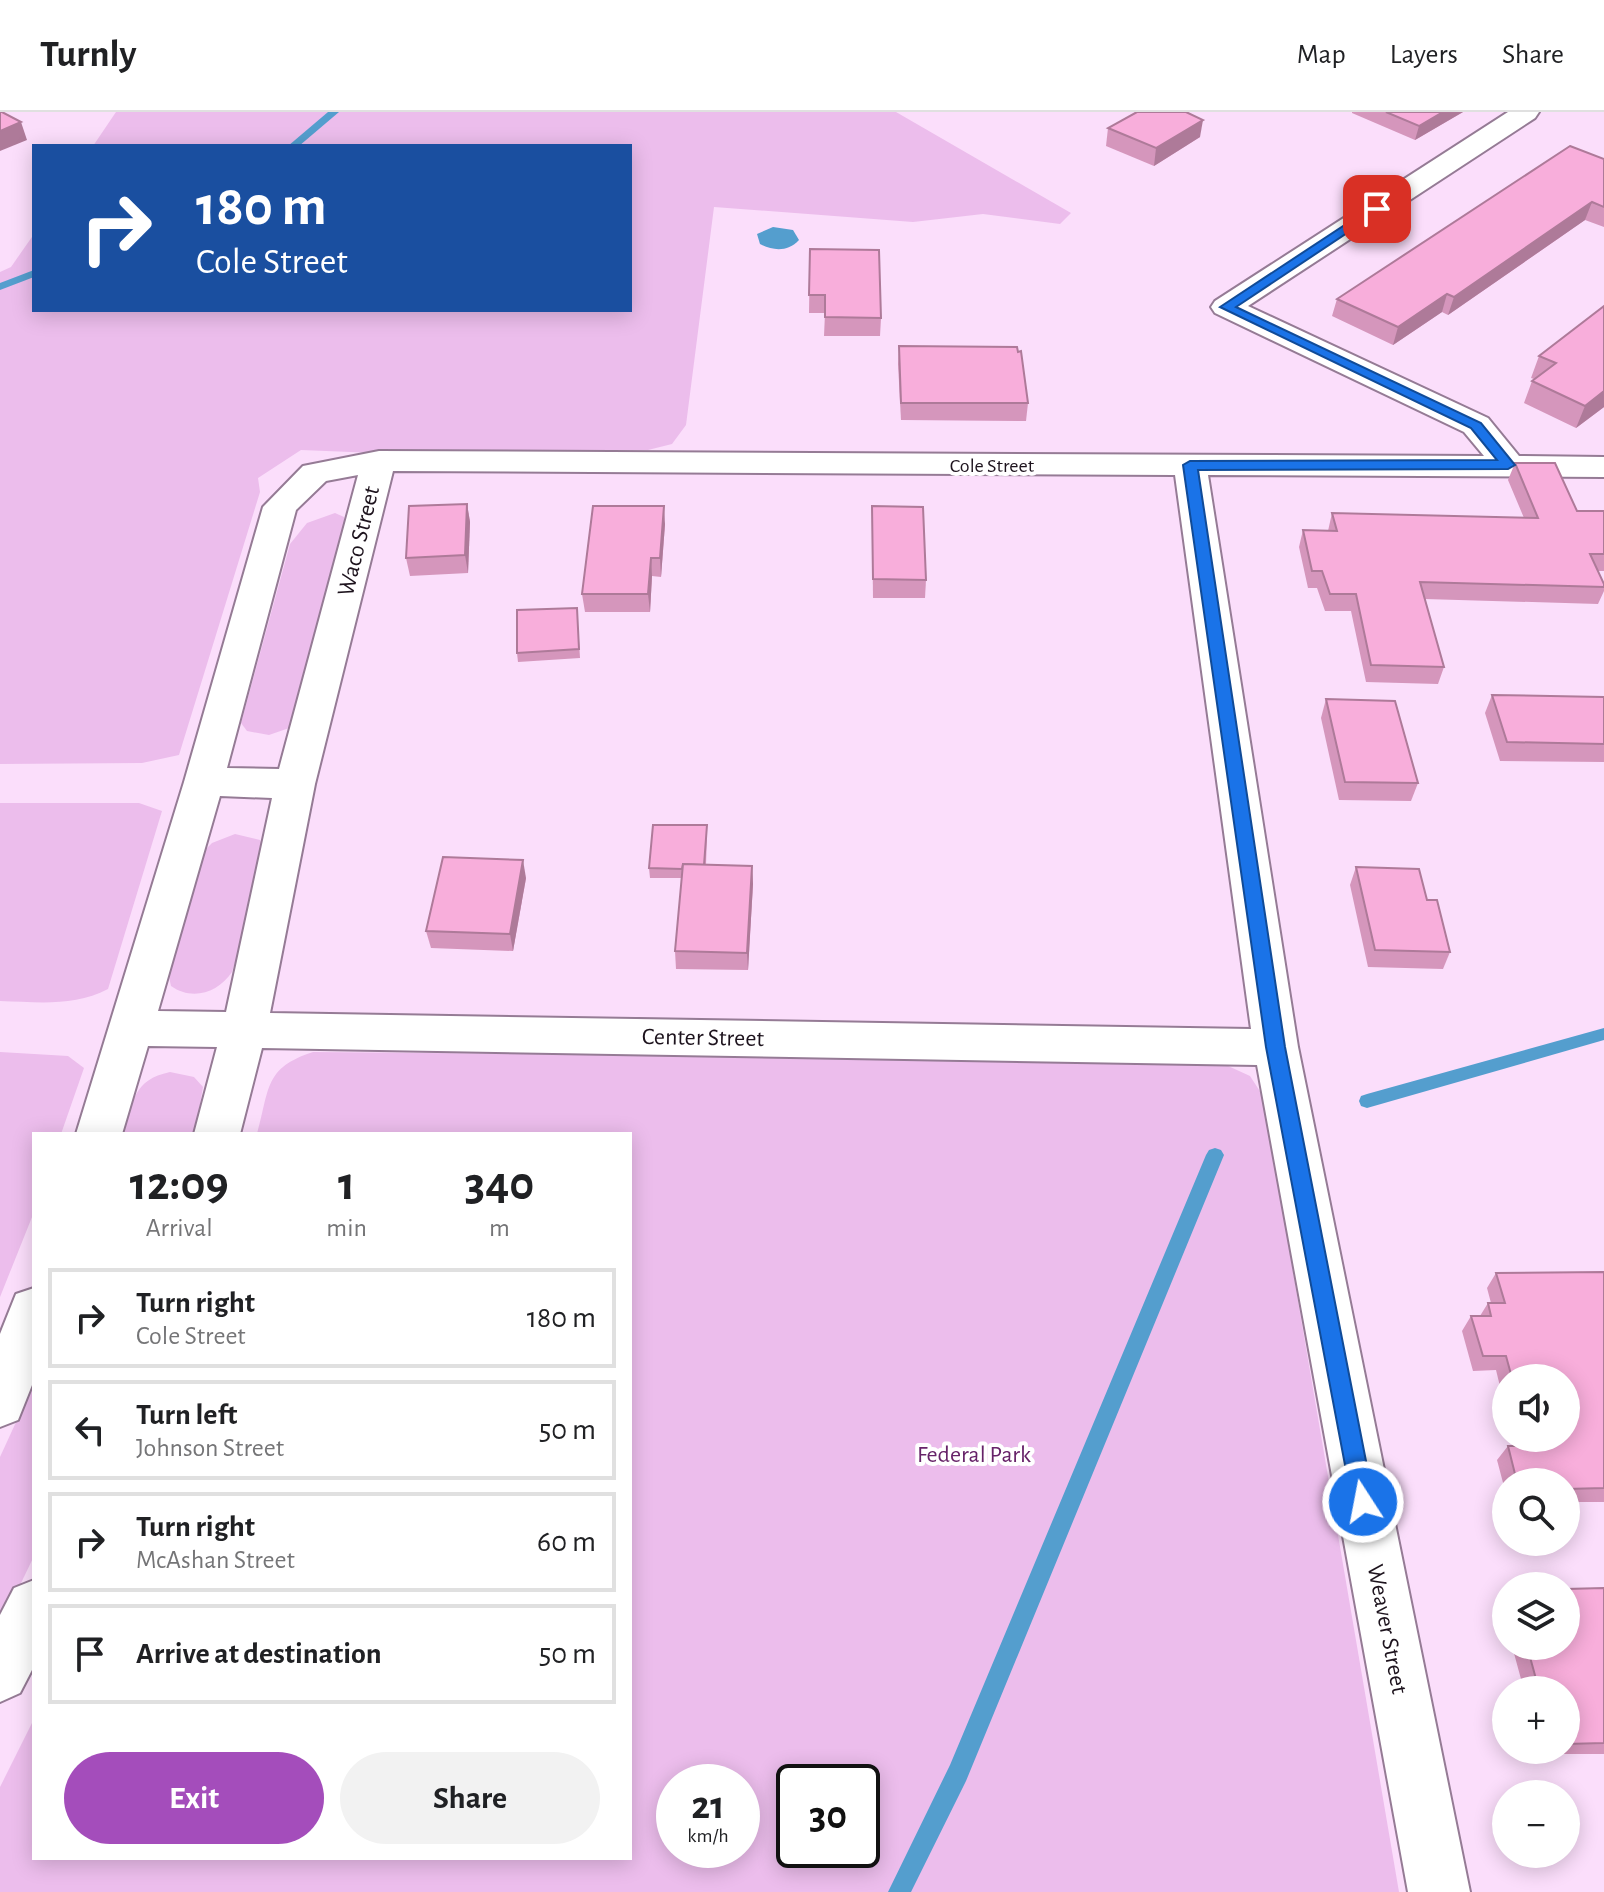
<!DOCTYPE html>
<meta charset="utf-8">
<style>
body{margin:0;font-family:"Alegreya Sans",sans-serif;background:#f2f2f2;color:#202124;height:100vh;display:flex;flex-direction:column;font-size:30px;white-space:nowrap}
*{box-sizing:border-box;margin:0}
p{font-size:26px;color:#757577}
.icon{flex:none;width:44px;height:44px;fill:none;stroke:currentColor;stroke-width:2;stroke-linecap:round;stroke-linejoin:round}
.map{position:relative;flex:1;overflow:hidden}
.details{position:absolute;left:32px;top:1020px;width:600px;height:728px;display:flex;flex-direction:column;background:#fff;border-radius:0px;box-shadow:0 4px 20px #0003}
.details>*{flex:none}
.top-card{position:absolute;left:32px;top:32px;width:600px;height:168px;border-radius:0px;box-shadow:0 4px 20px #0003;background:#1a4fa0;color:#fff;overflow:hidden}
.buttons{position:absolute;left:1492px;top:1252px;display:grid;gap:16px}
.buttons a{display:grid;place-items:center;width:88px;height:88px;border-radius:50%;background:#fff;box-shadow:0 4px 20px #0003;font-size:40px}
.speed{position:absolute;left:656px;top:1652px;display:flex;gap:16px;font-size:40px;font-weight:700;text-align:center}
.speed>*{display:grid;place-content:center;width:104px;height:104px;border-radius:50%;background:#fff;box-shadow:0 4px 20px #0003;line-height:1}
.speed small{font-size:20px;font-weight:400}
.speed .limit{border:4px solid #111;border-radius:12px;background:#fff;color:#111}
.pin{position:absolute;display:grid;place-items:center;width:68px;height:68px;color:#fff;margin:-34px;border-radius:16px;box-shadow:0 4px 12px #0006}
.me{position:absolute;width:88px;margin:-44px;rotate:349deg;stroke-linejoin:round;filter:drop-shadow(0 0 6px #0008)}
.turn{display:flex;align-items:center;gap:28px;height:168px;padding:0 32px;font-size:36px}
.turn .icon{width:104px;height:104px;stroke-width:2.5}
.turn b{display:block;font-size:56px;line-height:68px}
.eta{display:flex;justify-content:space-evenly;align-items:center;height:136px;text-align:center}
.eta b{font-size:48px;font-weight:700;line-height:56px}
.action{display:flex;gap:16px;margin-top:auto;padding:16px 32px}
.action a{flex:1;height:92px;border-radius:48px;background:#a44dbb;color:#fff;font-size:32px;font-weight:700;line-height:92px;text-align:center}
.action a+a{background:#f2f2f2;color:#202124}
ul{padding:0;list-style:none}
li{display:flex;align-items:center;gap:24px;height:100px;margin:0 16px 12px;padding:0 16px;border:4px solid #e0e0e0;border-radius:0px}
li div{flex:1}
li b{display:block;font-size:30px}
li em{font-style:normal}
header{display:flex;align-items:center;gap:48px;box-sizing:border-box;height:112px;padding:0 40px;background:#fff;border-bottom:2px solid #e0e0e0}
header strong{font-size:38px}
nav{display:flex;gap:44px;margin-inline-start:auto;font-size:28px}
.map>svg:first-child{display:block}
.green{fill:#ecbdec;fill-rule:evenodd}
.water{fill:#549ece}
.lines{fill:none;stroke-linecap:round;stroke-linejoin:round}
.stream{fill:#549ece;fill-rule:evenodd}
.minor-casing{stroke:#957b95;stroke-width:4}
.minor{fill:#fff;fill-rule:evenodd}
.wall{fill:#d596bc}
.shaded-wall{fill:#ae7a99}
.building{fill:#f8aedb;stroke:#ae7a99;stroke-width:2}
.route{fill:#1a73e8;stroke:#114b97;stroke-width:2}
.labels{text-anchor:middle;stroke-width:8;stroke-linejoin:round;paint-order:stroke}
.far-street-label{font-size:20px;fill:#1d131d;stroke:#fff}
.street-label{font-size:24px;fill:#1d131d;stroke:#fff}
.park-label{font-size:24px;fill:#672369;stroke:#fff}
</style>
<header>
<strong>Turnly</strong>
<nav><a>Map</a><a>Layers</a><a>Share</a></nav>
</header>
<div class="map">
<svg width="1604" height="1780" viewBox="0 0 1604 1780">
<rect width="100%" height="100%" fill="#fbdefb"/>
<!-- green -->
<g class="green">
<polygon points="116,0 896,0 1071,101 1060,112 983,102 913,110 714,95 686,313 672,332 648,338 376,341 301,338 258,366 260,380 179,643 142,651 0,652 0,160 11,155 34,122 34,198 630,198 630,34 93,34"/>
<polygon points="335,401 344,405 346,414 292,615 269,623 247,619 241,611 290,432 307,411"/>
<path d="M 0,691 L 139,691 L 162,699 L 108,877 C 74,895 37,890 0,889 Z"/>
<path d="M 235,722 L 260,728 C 275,755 241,831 232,860 C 218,881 192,889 171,874 L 169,865 L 205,738 L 212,731 Z"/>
<polygon points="0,940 68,944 84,956 61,1022 34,1022 34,1100 0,1185"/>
<path d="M 313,940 L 1215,948 L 1250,964 L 1263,984 L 1399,1780 L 0,1780 L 0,1675 L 34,1607 L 34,1746 L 630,1746 L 630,1022 L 257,1022 C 270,976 264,956 313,940 ZM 674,1670 L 742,1670 L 742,1738 L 674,1738 ZM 794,1670 L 862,1670 L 862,1738 L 794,1738 Z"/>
<path d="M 170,960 L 194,965 L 203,975 L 195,1022 L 124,1022 C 133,989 133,968 170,960 Z"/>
<polygon points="34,1271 34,1444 0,1515 0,1345"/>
</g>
<!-- water -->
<path class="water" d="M 773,115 L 793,118 L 799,128 C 788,140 773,139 760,132 L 757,122 Z"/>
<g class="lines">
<!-- stream -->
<g class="stream">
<polygon points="328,0 339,0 299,34 288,34"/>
<polygon points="34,158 34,165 0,178 0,171"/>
<polygon points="1604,916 1604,928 1367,996 1361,994 1359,989 1361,984 1367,982"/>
<polygon points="1215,1036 1221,1038 1224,1043 966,1669 911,1780 888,1780 950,1653 1206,1043 1209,1038"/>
</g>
<!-- minor casing -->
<g class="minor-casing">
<g id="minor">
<path d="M 1508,0 L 1539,0 L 1535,6 L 1248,194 L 1488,306 L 1519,344 L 1604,345 L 1604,365 L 1208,363 L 1298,935 L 1470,1780 L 1408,1780 L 1257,953 L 262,936 L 240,1022 L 194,1022 L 217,935 L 148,934 L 122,1022 L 76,1022 L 184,670 L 263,395 L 303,354 L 379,339 L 1484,344 L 1464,320 L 1215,201 L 1211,195 L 1215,189 ZM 393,359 L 1175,363 L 1251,917 L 270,901 L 315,672 ZM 358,363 L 279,657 L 227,656 L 296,398 L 326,369 ZM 220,684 L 272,686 L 226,900 L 158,899 Z"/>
<polygon points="34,1176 34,1268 18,1308 0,1315 0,1222 16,1182"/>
<polygon points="34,1468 34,1554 20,1581 0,1590 0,1503 14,1476"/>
</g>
</g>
<!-- minor -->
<use href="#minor" class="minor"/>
</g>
<!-- wall -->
<g class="wall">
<polygon points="1352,0 1463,0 1415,28 1352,1"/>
<polygon points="1108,16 1200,25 1154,54 1106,34"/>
<polygon points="1604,47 1604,115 1585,108 1448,203 1442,200 1393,233 1332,204 1337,187"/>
<polygon points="810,137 881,206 880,224 824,224 825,201 809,201"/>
<polygon points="1604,194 1604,295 1576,316 1524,291 1532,269 1534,267 1531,266 1539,244"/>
<polygon points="899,234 1028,291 1026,309 901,308 898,252"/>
<polygon points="1515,351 1577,399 1604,399 1604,459 1598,459 1604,472 1604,479 1598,492 1425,487 1444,555 1438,572 1366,570 1351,499 1325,499 1317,476 1308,476 1299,435 1303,418 1328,419 1332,401 1524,406 1508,368"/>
<polygon points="467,392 470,410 468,461 410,464 406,446"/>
<polygon points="872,394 926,468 925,486 873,486"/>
<polygon points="665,412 661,465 652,464 650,500 585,500 582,482"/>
<polygon points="577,496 580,546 518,550 517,541"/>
<polygon points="1492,583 1604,585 1604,650 1500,649 1485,601"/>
<polygon points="1326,587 1418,671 1411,689 1339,688 1321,606"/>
<polygon points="707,722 706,753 752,754 753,772 748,858 676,857 675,839 682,766 650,766 649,756"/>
<polygon points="1356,755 1427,788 1450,840 1443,857 1368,855 1350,773"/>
<polygon points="526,766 513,839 431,836 426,819"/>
<polygon points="1604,1160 1604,1390 1566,1390 1566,1370 1506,1370 1506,1382 1497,1348 1508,1334 1515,1334 1513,1326 1566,1326 1566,1266 1506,1266 1506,1299 1496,1258 1473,1259 1462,1219 1471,1204 1480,1204 1488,1191 1491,1191 1487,1176 1496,1161"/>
<polygon points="1604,1476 1604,1642 1541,1642 1540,1638 1566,1638 1566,1578 1524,1578 1512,1534 1566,1534"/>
<polygon points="1506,1483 1506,1512 1500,1490"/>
</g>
<!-- shaded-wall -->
<g class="shaded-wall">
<polygon points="1443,0 1463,0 1415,28 1419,14"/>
<polygon points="1203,8 1200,25 1154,54 1156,36"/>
<polygon points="21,10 27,28 0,39 0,19"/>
<polygon points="1592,90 1585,108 1448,203 1454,185"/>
<polygon points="1447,182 1442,200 1393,233 1398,215"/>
<polygon points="1604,279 1604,295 1576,316 1585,294"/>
<polygon points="467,392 470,410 468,461 465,443"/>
<polygon points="664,394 665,412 661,465 660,446"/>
<polygon points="651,446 652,464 650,500 648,482"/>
<polygon points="523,748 526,766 513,839 510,822"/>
<polygon points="752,754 753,772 748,858 747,841"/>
</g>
<!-- building -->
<g class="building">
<polygon points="0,0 2,0 21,10 0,19"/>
<polygon points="1137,0 1186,0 1203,8 1156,36 1108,16"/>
<polygon points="1386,0 1443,0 1419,14"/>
<polygon points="1570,34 1604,47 1604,95 1592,90 1454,185 1447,182 1398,215 1337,187"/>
<polygon points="810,137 879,138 881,206 825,205 825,183 809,183"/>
<polygon points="1604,194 1604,279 1585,294 1532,269 1556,251 1539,244"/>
<polygon points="899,234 1017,235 1018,240 1021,239 1028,291 901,291"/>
<polygon points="1515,351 1555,351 1577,399 1604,399 1604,442 1590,442 1604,472 1604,475 1420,470 1444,555 1371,553 1356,482 1330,482 1322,459 1312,459 1303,418 1337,419 1332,401 1538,406"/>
<polygon points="467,392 465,443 406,446 409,394"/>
<polygon points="593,394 664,394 660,446 651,446 648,482 582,482"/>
<polygon points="872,394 923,395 926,468 873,467"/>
<polygon points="577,496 579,537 517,541 517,498"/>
<polygon points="1492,583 1604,585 1604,632 1507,630"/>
<polygon points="1326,587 1395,589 1418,671 1345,670"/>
<polygon points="653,713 707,713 704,753 683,752 682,757 649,756"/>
<polygon points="443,745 523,748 510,822 426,819"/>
<polygon points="683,752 752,754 747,841 675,839"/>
<polygon points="1356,755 1419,757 1427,788 1437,788 1450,840 1375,838"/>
<polygon points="1604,1160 1604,1376 1566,1377 1566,1370 1517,1370 1508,1334 1529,1334 1527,1326 1566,1326 1566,1266 1512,1266 1506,1244 1483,1244 1471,1204 1491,1204 1488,1191 1505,1191 1496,1161"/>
<polygon points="1604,1476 1604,1631 1566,1632 1566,1578 1539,1578 1527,1534 1566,1534 1566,1477"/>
</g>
<!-- route -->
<polygon class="route" points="1372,95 1383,97 1236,195 1481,311 1515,353 1508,357 1198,358 1285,935 1374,1390 1371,1397 1363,1400 1355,1397 1352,1390 1266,935 1183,353 1190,349 1497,348 1471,316 1220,195"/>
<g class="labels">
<!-- far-street labels -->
<g class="far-street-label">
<text x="992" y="360">Cole Street</text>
</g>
<!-- street labels -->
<g class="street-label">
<text transform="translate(358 429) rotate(-76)" y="8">Waco Street</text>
<text transform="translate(703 925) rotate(1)" y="8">Center Street</text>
<text transform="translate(1388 1517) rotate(79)" y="8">Weaver Street</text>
</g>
<!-- park labels -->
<g class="park-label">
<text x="974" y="1350">Federal Park</text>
</g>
</g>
</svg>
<div class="buttons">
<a><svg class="icon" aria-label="sound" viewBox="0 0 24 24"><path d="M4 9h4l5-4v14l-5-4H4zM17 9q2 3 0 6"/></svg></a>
<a><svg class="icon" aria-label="search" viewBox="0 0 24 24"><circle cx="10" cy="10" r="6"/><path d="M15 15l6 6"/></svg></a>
<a><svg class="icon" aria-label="layers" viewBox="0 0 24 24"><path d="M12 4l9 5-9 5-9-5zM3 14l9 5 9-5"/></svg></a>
<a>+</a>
<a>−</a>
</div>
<div class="speed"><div>21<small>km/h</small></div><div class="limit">30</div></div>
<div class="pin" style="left:1377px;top:97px;background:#d93025"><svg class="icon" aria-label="arrive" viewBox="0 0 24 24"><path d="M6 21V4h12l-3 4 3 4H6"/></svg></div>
<svg class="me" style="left:1363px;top:1390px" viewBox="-20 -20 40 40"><circle r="17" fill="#1a73e8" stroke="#fff" stroke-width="3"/><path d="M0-11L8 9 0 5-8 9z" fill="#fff"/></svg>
<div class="top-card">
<div class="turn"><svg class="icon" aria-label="right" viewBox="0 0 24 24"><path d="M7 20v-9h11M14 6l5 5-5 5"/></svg><div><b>180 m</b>Cole Street</div></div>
</div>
<section class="details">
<div class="eta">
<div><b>12:09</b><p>Arrival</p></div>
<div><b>1</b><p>min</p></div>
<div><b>340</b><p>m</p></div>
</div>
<ul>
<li><svg class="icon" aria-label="right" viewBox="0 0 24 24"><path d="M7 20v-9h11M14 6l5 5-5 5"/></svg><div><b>Turn right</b><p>Cole Street</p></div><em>180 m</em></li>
<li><svg class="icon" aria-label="left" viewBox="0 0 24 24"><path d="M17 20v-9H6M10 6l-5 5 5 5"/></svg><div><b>Turn left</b><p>Johnson Street</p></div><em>50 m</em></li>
<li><svg class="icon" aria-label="right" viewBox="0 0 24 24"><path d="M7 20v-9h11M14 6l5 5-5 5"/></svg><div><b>Turn right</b><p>McAshan Street</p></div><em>60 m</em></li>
<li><svg class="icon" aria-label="arrive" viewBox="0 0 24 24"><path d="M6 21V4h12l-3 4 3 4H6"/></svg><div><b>Arrive at destination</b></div><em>50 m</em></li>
</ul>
<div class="action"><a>Exit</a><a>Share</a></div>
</section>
</div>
